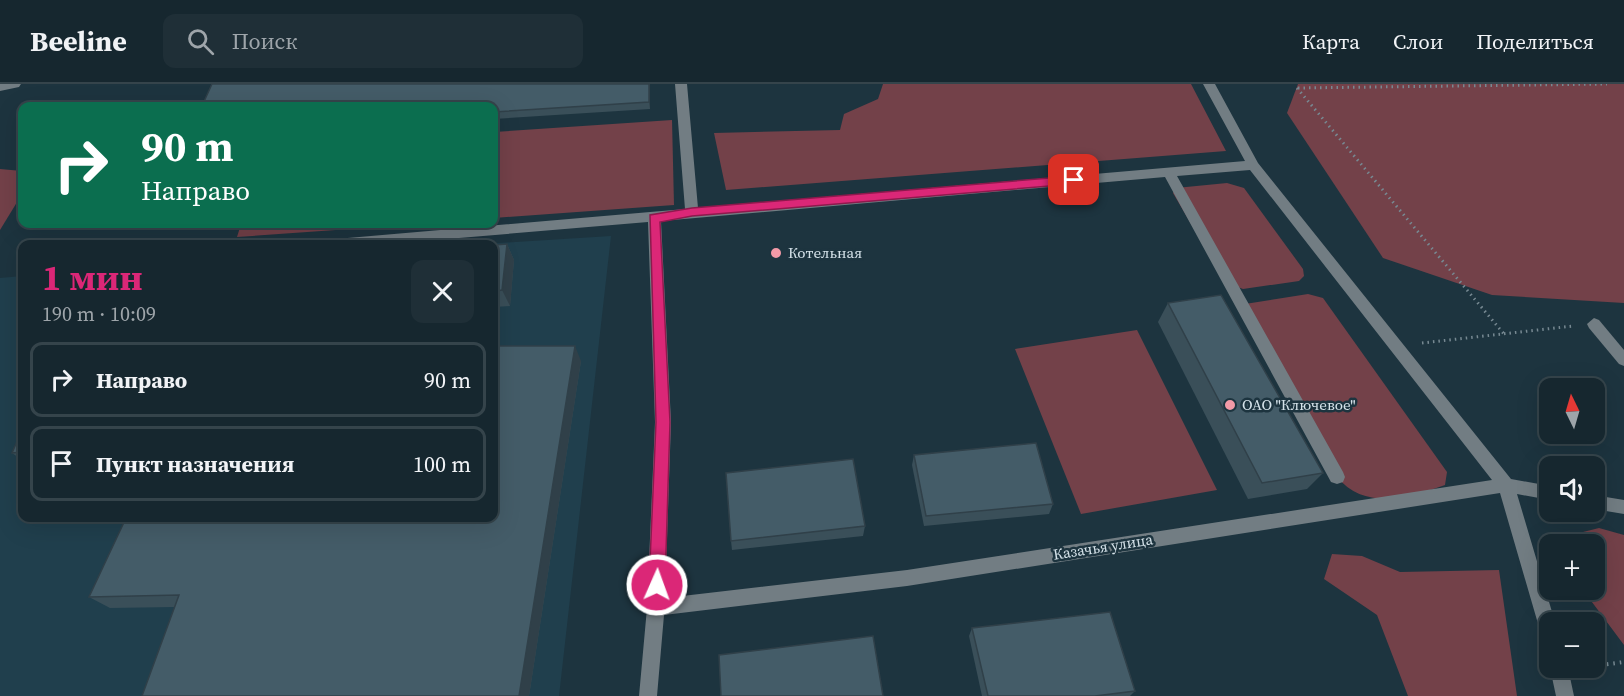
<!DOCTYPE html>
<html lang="ru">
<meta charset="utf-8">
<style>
body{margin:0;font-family:"Source Serif 4",serif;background:#1f2f37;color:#f1f3f6;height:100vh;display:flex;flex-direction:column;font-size:22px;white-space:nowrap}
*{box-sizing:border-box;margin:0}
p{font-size:20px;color:#9ea5aa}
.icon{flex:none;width:33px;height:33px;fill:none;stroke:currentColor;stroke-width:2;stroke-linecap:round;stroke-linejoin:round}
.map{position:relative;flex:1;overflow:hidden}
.panel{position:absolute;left:18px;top:156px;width:480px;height:282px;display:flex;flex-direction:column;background:#16272f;border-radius:12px;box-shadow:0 6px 24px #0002,0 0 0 2px #35444b}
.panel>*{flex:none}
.guide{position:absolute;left:18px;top:18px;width:480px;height:126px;border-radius:12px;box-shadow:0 6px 24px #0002,0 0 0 2px #35444b;background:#0b6e4f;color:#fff;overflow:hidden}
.needle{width:39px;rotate:355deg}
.controls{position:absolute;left:1539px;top:294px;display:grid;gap:12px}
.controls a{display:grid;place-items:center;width:66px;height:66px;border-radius:12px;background:#16272f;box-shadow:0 6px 24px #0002,0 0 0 2px #35444b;font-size:30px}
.pin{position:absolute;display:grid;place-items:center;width:51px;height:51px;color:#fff;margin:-26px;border-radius:12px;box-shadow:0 3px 9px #0006}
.me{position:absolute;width:66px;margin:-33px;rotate:2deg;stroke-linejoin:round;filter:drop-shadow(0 0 4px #0008)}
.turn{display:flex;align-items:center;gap:21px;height:126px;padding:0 24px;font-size:27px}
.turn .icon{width:78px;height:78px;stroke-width:2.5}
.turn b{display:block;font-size:42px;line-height:51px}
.round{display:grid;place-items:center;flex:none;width:63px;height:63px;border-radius:12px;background:#1f2f37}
.headline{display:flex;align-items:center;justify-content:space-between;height:102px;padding:0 24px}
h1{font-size:36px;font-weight:700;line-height:45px;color:#db2777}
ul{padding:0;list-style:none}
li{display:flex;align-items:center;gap:18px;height:75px;margin:0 12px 9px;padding:0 12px;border:3px solid #35444b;border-radius:12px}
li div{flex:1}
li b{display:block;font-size:22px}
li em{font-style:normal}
header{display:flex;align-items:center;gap:36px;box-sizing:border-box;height:84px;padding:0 30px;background:#16272f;border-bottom:2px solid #35444b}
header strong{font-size:28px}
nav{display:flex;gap:33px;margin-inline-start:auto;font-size:21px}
.search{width:420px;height:54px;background:#1f2f37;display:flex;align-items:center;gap:15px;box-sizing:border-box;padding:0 21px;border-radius:12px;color:#9ea5aa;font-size:22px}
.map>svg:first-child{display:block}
.built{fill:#203f4d}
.green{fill:#734149}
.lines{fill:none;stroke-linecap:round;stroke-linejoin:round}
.path-far1{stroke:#778992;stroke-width:3;stroke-dasharray:1.5 4;stroke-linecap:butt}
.path{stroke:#778992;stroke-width:4;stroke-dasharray:1.5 5;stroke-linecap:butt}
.minor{fill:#727d83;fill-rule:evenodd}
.wall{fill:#3a4f59}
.shaded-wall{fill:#304049}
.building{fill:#445c68;stroke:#304049;stroke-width:1.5}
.route{fill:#db2777;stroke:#8e194d;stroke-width:1.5}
.poi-dot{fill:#f39aa7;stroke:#1d343f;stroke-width:2}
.labels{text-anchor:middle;stroke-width:5;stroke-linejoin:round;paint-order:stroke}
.poi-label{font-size:15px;fill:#d5e2e9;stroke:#1d343f;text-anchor:start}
.street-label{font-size:15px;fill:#d5e2e9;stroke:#1d343f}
</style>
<header>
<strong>Beeline</strong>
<div class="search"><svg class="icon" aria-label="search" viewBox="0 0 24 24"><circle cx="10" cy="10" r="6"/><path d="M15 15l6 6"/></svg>Поиск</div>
<nav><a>Карта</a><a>Слои</a><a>Поделиться</a></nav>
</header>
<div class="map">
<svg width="1624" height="612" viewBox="0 0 1624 612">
<rect width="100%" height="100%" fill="#1d343f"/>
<!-- built -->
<polygon class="built" points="611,152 559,612 0,612 0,194 22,192 22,434 494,434 494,160 482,160"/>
<!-- green -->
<g class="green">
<polygon points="883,0 1191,0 1226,67 726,106 714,49 840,46 844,30 878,15"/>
<polygon points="1298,0 1624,0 1624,219 1492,211 1383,174 1287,29"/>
<polygon points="672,36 674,121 494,134 494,48"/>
<polygon points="0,85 22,87 22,110 0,146"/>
<polygon points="1227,99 1244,104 1303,185 1304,192 1299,197 1243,205 1225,198 1173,109 1176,104"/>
<polygon points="241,140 421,140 237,153"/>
<path d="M 1308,210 L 1323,214 L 1447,388 L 1445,401 C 1409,414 1365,427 1337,393 L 1245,220 Z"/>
<polygon points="1137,246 1217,406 1081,430 1015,265"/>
<polygon points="1599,444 1624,451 1624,561 1583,506 1594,506 1594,460 1549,461 1547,457"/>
<polygon points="1332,470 1362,472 1400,488 1499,486 1517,612 1408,612 1377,531 1324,495"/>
</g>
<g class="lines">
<!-- path-far1 -->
<g class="path-far1">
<polyline points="1297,4 1504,250"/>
<polyline points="1298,4 1607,0"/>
<polyline points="1422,259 1573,242"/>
</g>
<!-- path -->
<polyline class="path" points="1594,582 1624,578"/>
<!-- minor -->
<g class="minor">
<polygon points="0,0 21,0 19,3 0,7"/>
<path d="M 675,0 L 687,0 L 698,124 L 1245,77 L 1203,0 L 1215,0 L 1258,79 L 1511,395 L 1550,402 L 1550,416 L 1517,410 L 1555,538 L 1550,538 L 1550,559 L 1544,556 L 1541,550 L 1500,409 L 907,502 L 664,531 L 657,612 L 639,612 L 647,524 L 655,338 L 648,138 L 387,160 L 329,160 L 336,155 L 685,125 ZM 1250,86 L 1492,396 L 907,486 L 665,514 L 671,338 L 661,137 L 1165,93 L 1331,398 L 1337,400 L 1343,398 L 1345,393 L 1343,388 L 1177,92 Z"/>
<polygon points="1594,234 1599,236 1624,266 1624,282 1619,280 1589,244 1587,240"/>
<polygon points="1594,411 1624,416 1624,430 1594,425"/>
<polygon points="1550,584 1568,584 1574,612 1556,612"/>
</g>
</g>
<!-- wall -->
<g class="wall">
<polygon points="650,0 650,25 494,35 494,22"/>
<polygon points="507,160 514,176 510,222 494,223 494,161"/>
<polygon points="1168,219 1323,389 1307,405 1248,415 1158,238"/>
<polygon points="581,277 529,612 142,612 175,523 110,524 89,513"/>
<polygon points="22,346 22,376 12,369"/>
<polygon points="914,371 1053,420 1049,430 924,442 912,381"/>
<polygon points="865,442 863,452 732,466 731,457"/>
<polygon points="972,544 1135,607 1130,612 982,612 969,552"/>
</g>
<!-- shaded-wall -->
<g class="shaded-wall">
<polygon points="649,0 650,0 650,25 649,18"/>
<polygon points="507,160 514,176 510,222 502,206"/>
<polygon points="575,262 581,277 529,612 519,612"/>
</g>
<!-- building -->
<g class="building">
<polygon points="212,0 649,0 649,18 494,28 494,22 202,22"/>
<polygon points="507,160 502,206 494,207 494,161"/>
<polygon points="1221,211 1323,389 1262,399 1168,219"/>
<polygon points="494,262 575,262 519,612 142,612 179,511 89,513 126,434 494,434"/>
<polygon points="22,346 22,368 12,369"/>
<polygon points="1036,359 1053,420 926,432 914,371"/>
<polygon points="853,375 865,442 731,457 726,389"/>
<polygon points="1110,528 1135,607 1095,612 988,612 972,544"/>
<polygon points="873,552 883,612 721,612 719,571"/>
</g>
<!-- route -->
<polygon class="route" points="1074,92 1080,96 1074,100 692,132 660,138 670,338 665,501 662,506 657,508 651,506 649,501 656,338 650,131 692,124"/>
<!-- markers -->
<g class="poi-dot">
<circle cx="776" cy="169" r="6"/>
<circle cx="1230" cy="321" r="6"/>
</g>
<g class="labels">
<!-- poi labels -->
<g class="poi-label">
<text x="788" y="174">Котельная</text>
<text x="1242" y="326">ОАО "Ключевое"</text>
</g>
<!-- street labels -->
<g class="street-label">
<text transform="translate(1103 463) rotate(-9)" y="5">Казачья улица</text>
</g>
</g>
</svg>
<div class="controls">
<a><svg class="needle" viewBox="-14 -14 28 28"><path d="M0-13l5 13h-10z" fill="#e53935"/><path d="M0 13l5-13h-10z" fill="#9ea5aa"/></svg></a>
<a><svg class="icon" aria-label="sound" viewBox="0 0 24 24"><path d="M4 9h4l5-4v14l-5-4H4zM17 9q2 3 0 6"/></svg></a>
<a>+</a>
<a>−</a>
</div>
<div class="pin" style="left:1074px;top:96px;background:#d93025"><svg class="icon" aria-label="arrive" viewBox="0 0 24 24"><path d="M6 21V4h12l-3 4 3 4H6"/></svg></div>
<svg class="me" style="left:657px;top:501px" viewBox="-20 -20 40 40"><circle r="17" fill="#db2777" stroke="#fff" stroke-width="3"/><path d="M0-11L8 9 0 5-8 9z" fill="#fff"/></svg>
<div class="guide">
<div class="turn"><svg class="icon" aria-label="right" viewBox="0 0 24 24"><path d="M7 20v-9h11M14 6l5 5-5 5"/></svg><div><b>90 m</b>Направо</div></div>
</div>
<section class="panel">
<div class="headline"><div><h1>1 мин</h1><p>190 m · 10:09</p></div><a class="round"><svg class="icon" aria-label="close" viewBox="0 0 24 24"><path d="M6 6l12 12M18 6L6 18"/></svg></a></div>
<ul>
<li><svg class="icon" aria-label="right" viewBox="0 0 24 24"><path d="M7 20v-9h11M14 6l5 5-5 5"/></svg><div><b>Направо</b></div><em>90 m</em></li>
<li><svg class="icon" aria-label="arrive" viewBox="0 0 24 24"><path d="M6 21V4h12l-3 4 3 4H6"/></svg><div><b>Пункт назначения</b></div><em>100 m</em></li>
</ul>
</section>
</div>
